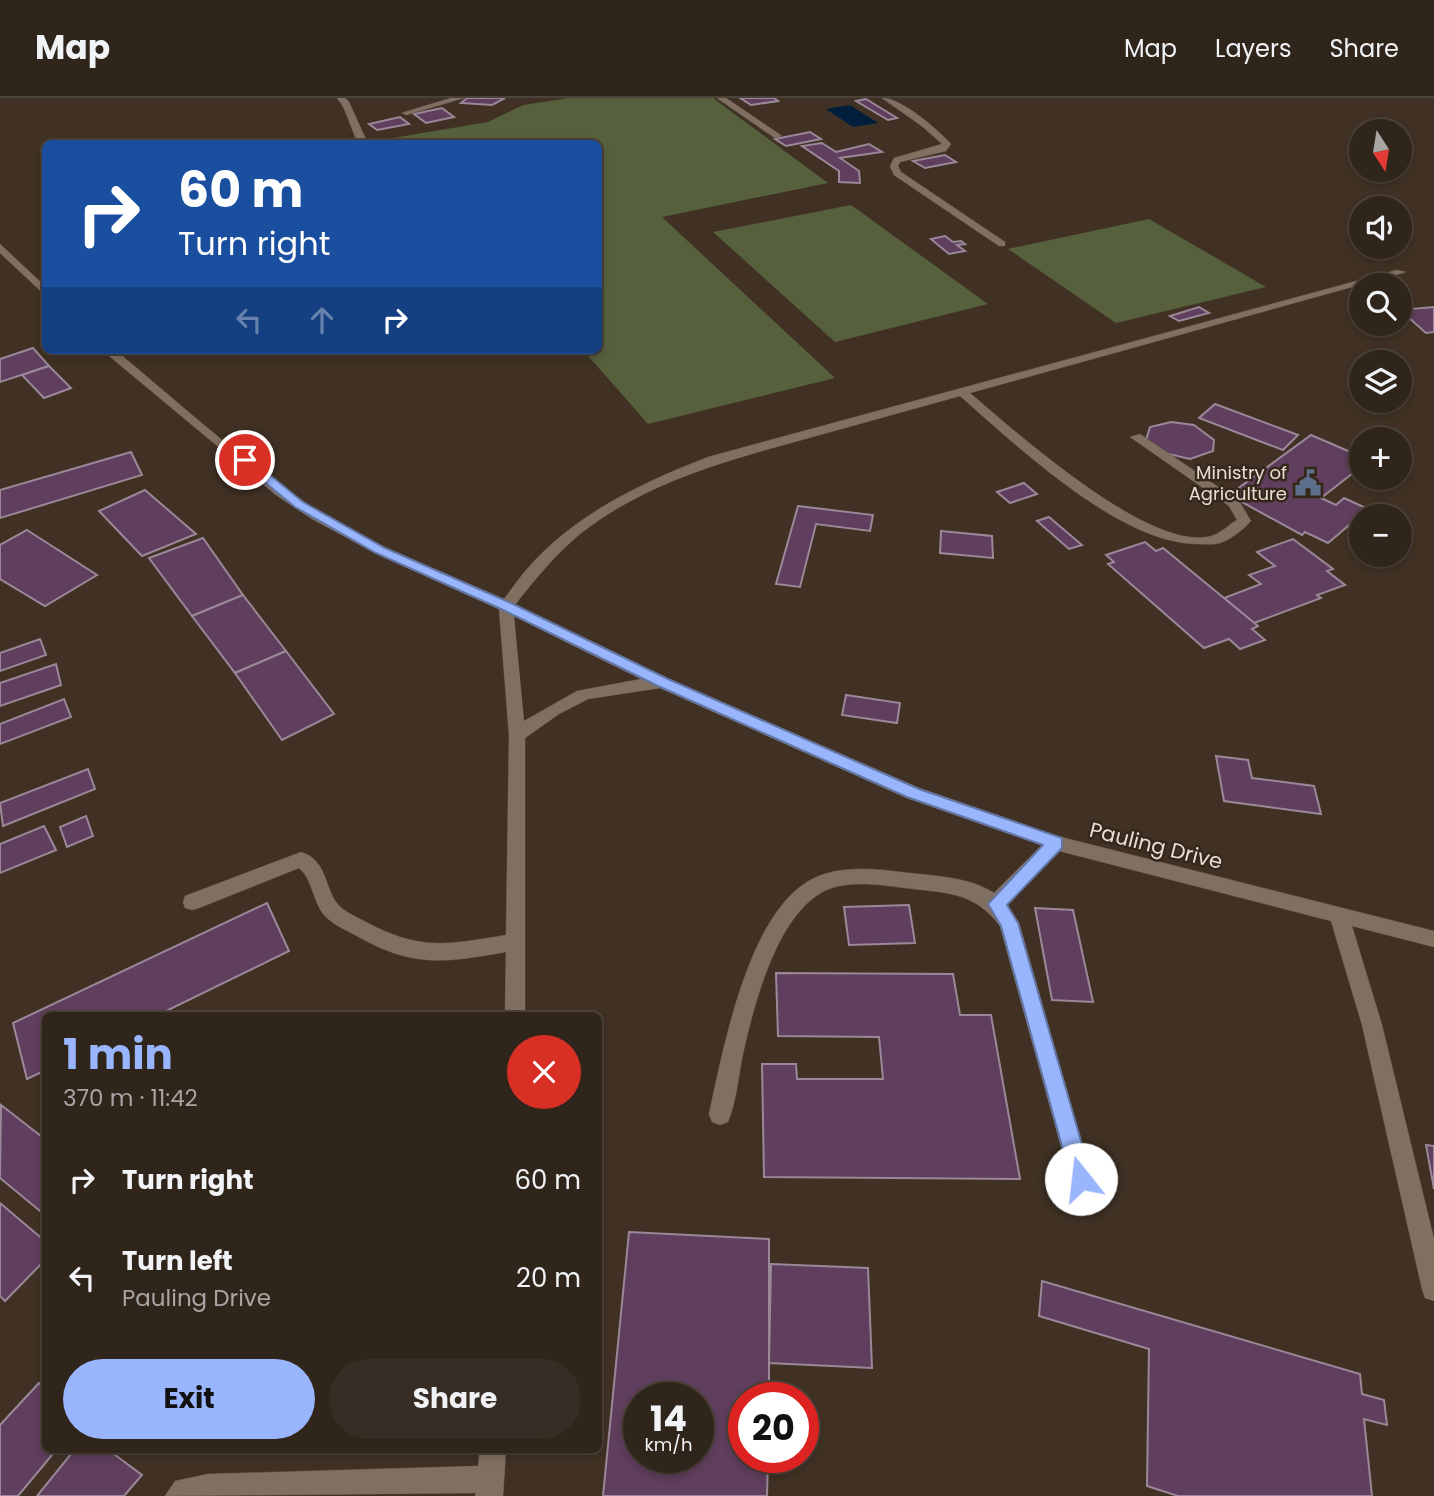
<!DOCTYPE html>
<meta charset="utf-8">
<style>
body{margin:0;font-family:Poppins,sans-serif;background:#382d24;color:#f1f3f6;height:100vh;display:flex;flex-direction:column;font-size:26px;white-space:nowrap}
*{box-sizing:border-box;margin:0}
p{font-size:23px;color:#a8a5a3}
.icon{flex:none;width:38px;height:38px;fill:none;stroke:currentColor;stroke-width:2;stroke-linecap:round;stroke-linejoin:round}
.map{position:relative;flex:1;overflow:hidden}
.sheet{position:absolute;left:42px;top:914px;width:560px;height:441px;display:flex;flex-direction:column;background:#30251b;border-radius:10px;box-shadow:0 4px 10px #0003,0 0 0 2px #4b423a}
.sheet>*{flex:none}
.banner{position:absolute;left:42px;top:42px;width:560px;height:214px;border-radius:10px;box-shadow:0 4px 10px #0003,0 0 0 2px #4b423a;background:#1a4fa0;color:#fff;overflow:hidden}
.needle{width:46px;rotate:168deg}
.controls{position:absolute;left:1349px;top:21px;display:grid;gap:14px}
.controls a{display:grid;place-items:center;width:63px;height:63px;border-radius:50%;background:#30251b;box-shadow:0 4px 10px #0003,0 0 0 2px #4b423a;font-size:35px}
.speed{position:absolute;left:623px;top:1284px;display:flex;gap:14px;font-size:35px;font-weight:700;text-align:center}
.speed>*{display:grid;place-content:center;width:91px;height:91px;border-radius:50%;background:#30251b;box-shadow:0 4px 10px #0003,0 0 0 2px #4b423a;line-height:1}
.speed small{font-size:18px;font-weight:400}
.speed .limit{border:10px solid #d22;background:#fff;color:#111}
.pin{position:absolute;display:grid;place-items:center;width:60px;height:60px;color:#fff;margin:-30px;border:4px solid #fff;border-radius:50%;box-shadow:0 2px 7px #0007}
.me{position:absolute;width:77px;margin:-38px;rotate:344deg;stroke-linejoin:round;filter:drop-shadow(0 0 5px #0008)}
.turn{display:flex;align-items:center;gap:24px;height:147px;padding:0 21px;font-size:32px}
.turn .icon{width:91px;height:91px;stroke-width:2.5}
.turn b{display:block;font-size:49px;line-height:60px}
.lanes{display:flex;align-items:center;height:66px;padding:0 21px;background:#0003;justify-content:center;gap:35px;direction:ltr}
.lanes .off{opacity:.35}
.round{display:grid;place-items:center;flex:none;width:74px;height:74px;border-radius:37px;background:#382d24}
.head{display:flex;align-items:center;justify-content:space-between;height:119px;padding:0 21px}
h1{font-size:42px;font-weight:700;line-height:52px;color:#99b5fd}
.primary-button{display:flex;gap:14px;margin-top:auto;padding:14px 21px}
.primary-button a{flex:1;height:80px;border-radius:42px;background:#99b5fd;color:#111;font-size:28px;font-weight:700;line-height:80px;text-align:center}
.primary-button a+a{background:#382d24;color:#f1f3f6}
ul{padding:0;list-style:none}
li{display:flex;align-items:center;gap:21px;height:98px;padding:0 21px}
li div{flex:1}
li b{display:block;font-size:26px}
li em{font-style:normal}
header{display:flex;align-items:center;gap:42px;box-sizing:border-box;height:98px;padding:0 35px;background:#30251b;border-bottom:2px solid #4b423a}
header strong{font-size:33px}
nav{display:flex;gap:38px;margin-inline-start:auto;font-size:24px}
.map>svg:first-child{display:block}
.green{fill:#56603d}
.water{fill:#001f3c}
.building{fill:#603e5d;stroke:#9a8898;stroke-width:2;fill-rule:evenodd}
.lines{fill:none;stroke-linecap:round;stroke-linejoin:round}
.minor-casing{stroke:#5d5045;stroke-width:1}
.minor{fill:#817062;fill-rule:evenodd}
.route{fill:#99b5fd;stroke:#6376a4;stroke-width:2}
.labels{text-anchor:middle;stroke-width:5;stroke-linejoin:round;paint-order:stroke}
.far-poi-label{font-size:18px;fill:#e7ddd5;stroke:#36271b;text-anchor:end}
.street-label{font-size:21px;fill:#e7ddd5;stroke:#36271b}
</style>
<header>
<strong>Map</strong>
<nav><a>Map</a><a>Layers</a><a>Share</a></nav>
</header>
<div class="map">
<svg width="1434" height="1398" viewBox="0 0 1434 1398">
<rect width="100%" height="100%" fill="#403124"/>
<!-- green -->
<g class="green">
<polygon points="569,0 713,0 828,85 662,119 835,280 648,326 583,252 598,252 598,46 398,46 393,40 488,24 523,7"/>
<polygon points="851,107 988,206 835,244 713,134"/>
<polygon points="1149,121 1266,189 1116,225 1008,151"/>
</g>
<!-- water -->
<polygon class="water" points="850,7 878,25 853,29 826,11"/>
<!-- building -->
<g class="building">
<polygon points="467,0 505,0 492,7 461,5"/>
<polygon points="740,0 774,0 778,3 751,7"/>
<polygon points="866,1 897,20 888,22 856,3"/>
<polygon points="442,10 454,19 426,25 414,16"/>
<polygon points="400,19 409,26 377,32 369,26"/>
<polygon points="810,34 821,41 786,48 775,41"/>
<polygon points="822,45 836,54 869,46 882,54 840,60 859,73 860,85 839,84 839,73 802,48"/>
<polygon points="945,57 956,64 925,70 913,63"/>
<polygon points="945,138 953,144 961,143 965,146 957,147 965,153 949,156 931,141"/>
<polygon points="1199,209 1209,215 1179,223 1170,218"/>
<polygon points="1434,209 1434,234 1426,235 1400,212"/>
<polygon points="33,250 49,268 0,284 0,261"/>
<polygon points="49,268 71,290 44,300 22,277"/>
<polygon points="1215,306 1298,337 1283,352 1199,320"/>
<polygon points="1171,324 1194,327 1214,342 1213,353 1190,361 1164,355 1146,342 1150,329"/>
<polygon points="1311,337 1362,359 1362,368 1321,400 1336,407 1344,400 1368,411 1328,445 1305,434 1302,437 1229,397"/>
<polygon points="131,354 142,377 0,420 0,392"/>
<polygon points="1024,385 1037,396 1010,405 997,394"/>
<polygon points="145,392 196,436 142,458 99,413"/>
<polygon points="798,408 873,417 870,433 816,426 800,489 776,486"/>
<polygon points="1049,419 1082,447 1069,451 1037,423"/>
<polygon points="27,432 97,477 45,508 0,481 0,447"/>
<polygon points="941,433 992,438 993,460 940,455"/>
<polygon points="203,440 243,497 192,518 149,460"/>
<polygon points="1293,441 1333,471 1327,473 1345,487 1317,497 1321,500 1254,525 1224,500 1261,486 1249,477 1275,468 1257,454"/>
<polygon points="1145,444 1156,453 1163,450 1258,528 1252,531 1265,542 1240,551 1229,541 1204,550 1108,466 1114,464 1106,457"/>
<polygon points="243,497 286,553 235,575 192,518"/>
<polygon points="40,541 46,557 0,573 0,555"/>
<polygon points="286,553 334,616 282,642 235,575"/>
<polygon points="56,566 61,587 0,608 0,585"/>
<polygon points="846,597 900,605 897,625 842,617"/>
<polygon points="64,601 71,619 0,646 0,626"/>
<polygon points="1216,658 1248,662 1252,680 1314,688 1321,716 1224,703"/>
<polygon points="88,671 95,691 3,728 0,705"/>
<polygon points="86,718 93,738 67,749 60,729"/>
<polygon points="44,728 56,752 0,775 0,746"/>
<polygon points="267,805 289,853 158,917 46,917 46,972 27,981 13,925"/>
<polygon points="909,807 915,845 849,847 844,809"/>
<polygon points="1035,810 1073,812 1093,904 1052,902"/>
<polygon points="776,875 953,876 960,917 991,917 1020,1081 764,1079 762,966 796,966 797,981 883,981 879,939 778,938"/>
<polygon points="1,1007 46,1042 46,1118 0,1080"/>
<polygon points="1426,1047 1434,1048 1434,1091"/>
<polygon points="0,1105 46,1144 46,1161 5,1203 0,1198"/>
<path d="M 629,1134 L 769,1141 L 769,1300 L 744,1300 L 744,1360 L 768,1360 L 767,1398 L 603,1398 ZM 639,1300 L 698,1300 L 698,1360 L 639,1360 Z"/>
<polygon points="771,1166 868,1170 872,1270 769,1265"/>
<polygon points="1042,1183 1360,1276 1362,1296 1384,1302 1387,1327 1364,1321 1372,1398 1178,1398 1147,1388 1149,1251 1039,1218"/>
<polygon points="39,1285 46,1291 46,1351 57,1351 18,1398 0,1398 0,1327"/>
<polygon points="75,1351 107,1351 142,1377 124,1398 37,1398"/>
</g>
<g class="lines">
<!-- minor casing -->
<g class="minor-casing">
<g id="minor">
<path d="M 337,0 L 345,0 L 349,4 L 368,46 L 359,46 C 350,31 348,13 337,0 Z"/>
<polygon points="451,0 464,0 406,17 402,15"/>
<polygon points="717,0 726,0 782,38 775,40"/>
<path d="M 882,0 C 902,0 937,31 951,46 L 946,53 L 900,64 L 898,68 L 901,74 L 1005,144 L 1005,148 L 999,148 L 894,77 L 890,68 L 894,60 L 942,46 L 923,29 Z"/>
<polygon points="0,146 46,189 46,198 0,155"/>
<path d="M 1397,172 L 1406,174 L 970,295 C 1015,333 1154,459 1214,437 C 1222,434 1230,426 1237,422 L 1229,408 L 1130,339 L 1140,336 L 1239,403 L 1251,423 C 1244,431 1230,442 1220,445 C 1214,447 1206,446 1199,446 C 1121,447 1017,348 960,298 C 908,312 857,327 805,341 C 725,363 646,384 580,436 C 555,457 535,481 515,507 L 669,581 L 919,690 L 1057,738 L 1434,833 L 1434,849 L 1352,828 L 1382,927 L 1434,1141 L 1434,1203 L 1425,1200 L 1422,1191 L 1362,927 L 1331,823 L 1059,753 L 1007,807 L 1019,825 L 1092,1081 L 1089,1089 L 1081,1092 L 1073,1089 L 1070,1081 L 1000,828 C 974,793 945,795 905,790 C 880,787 844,781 821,795 C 775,821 752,913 742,961 C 738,982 736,1004 728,1024 L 720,1027 L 712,1024 L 709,1016 C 723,952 747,821 807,784 C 833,767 872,770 901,774 C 932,778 968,778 994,795 L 1042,747 L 907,700 L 660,590 L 588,601 L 559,616 L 525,640 L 525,917 L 505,917 L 506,854 C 442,865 413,870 355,837 C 344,831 332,826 324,817 C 312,802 313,782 299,770 L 199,810 L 192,812 L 185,810 L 183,804 L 185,798 L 301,754 C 324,761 324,782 334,801 C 340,812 353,817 364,823 C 420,853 445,847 506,837 L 509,637 L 499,511 L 375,455 L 312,421 L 276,397 L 102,252 L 115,252 C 181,306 248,369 320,414 C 378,450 442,474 504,501 C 512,491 518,481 527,471 C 575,416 641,385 708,359 ZM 514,518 L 641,581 L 577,593 L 524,623 Z"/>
<polygon points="480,1351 506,1351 503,1398 475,1398 476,1395 165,1398 175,1383 208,1376 478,1368"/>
</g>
</g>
<!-- minor -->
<use href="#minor" class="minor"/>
</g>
<!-- route -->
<polygon class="route" points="241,360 249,360 303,404 385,450 511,505 668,581 919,691 1062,740 1062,750 1007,807 1018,825 1092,1081 1089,1088 1081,1091 1074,1088 1071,1081 1001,828 988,806 1043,747 907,699 658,588 501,511 376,455 295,409 241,365"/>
<!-- icons -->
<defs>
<g id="civic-bare" transform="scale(2.1)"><path d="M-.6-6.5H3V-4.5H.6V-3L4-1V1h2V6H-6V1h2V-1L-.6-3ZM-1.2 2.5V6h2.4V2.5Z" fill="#5c6f8a" stroke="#36271b" stroke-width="2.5" paint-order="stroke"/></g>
</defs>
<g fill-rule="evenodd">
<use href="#civic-bare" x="1308" y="385"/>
</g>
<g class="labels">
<!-- far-poi labels -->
<g class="far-poi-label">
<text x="1287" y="381">Ministry of<tspan x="1287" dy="21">Agriculture</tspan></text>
</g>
<!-- street labels -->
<g class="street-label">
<text transform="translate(1156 748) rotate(14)" y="7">Pauling Drive</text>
</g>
</g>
</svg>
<div class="controls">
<a><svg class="needle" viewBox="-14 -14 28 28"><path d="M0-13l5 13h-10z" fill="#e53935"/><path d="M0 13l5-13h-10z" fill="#a8a5a3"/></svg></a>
<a><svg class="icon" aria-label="sound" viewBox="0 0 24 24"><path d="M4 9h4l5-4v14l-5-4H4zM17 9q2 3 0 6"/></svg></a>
<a><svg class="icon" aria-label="search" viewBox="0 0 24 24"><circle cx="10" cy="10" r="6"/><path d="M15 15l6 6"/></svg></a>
<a><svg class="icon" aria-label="layers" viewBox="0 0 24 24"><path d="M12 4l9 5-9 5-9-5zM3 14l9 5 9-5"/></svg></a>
<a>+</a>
<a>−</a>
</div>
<div class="speed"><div>14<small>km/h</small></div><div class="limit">20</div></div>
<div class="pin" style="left:245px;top:362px;background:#d93025"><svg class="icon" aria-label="arrive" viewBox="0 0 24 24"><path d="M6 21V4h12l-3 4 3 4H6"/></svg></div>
<svg class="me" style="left:1081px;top:1081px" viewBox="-20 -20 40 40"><circle r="19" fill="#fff"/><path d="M0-13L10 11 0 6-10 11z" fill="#99b5fd"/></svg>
<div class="banner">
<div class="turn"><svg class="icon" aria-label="right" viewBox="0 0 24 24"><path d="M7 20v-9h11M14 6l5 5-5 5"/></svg><div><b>60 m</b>Turn right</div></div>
<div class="lanes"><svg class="icon off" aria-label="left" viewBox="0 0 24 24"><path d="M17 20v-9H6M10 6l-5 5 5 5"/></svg><svg class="icon off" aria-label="ahead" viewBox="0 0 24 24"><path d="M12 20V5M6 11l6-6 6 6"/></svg><svg class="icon" aria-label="right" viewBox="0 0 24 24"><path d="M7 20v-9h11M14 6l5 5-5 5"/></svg></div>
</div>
<section class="sheet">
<div class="head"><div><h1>1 min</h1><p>370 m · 11:42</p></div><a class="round" style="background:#d93025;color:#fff"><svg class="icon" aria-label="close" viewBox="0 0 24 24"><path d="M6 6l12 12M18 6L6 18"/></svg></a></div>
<ul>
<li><svg class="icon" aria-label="right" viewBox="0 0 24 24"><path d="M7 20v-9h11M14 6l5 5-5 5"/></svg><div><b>Turn right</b></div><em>60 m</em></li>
<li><svg class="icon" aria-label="left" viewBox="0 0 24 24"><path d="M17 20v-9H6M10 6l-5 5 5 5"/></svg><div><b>Turn left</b><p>Pauling Drive</p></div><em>20 m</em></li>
</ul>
<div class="primary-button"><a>Exit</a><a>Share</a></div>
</section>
</div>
